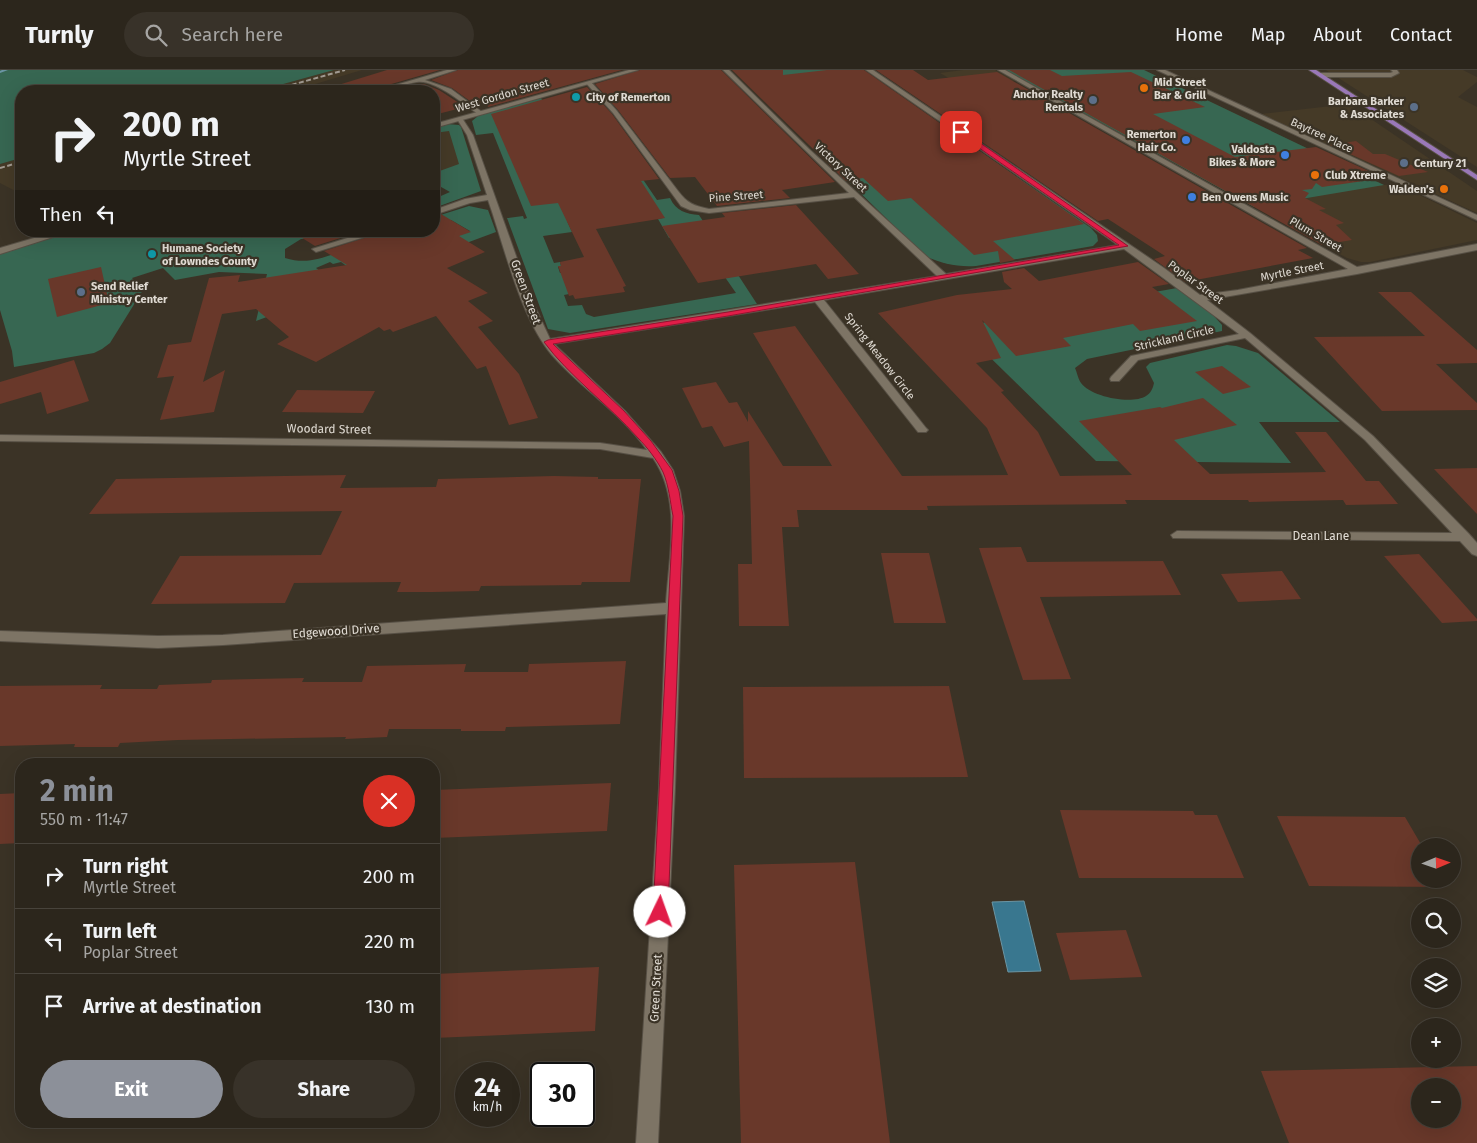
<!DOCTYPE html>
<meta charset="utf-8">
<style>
body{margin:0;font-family:"Fira Sans",sans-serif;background:#383229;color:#f1f3f6;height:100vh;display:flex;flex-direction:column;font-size:19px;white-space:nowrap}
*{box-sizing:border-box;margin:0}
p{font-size:16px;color:#a6a5a3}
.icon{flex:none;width:28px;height:28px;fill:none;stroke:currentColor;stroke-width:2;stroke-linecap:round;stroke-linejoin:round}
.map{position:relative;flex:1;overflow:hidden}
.drawer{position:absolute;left:15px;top:688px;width:425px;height:370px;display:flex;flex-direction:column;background:#2c261c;border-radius:20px;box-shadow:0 5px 20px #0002,0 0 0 1px #48433b}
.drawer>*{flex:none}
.guide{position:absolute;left:15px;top:15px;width:425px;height:152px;border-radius:20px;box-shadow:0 5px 20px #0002,0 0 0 1px #48433b;background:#2c261c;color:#f1f3f6;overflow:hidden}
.needle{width:32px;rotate:88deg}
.fabs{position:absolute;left:1411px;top:768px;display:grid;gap:10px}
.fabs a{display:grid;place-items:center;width:50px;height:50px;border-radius:50%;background:#2c261c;box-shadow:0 5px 20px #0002,0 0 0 1px #48433b;font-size:25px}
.speed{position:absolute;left:455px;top:992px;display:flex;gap:10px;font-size:25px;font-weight:700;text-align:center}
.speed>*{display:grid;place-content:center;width:65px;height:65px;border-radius:50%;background:#2c261c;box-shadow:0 5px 20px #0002,0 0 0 1px #48433b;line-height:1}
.speed small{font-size:12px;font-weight:400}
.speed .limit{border:2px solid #111;border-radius:8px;background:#fff;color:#111}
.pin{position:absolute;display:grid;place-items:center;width:42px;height:42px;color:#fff;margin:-21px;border-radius:10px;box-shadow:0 2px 8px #0006}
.me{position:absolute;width:55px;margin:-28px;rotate:3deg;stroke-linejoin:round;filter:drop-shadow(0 0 4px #0008)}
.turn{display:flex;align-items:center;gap:18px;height:105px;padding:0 25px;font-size:22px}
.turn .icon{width:65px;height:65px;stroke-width:2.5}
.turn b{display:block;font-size:35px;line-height:42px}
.then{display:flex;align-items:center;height:48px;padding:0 25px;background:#0003;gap:10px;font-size:19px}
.round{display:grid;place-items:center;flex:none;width:52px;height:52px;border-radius:26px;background:#383229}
.headline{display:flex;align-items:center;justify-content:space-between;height:85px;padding:0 25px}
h1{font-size:30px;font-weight:700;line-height:38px;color:#8c9099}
.cta{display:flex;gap:10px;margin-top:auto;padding:10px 25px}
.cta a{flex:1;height:58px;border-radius:30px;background:#8c9099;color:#fff;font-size:20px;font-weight:700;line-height:58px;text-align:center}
.cta a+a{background:#383229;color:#f1f3f6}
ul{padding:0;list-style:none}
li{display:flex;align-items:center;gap:15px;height:65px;padding:0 25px;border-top:1px solid #48433b}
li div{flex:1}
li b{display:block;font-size:19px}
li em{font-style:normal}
header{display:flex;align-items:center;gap:30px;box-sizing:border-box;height:70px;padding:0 25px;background:#2c261c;border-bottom:1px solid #48433b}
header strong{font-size:24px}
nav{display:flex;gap:28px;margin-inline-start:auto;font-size:18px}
.search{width:350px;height:45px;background:#383229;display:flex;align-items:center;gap:12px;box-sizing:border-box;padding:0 18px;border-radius:28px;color:#a6a5a3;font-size:19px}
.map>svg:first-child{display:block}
.built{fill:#453a27}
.green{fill:#376752;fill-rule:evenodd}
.water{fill:#39778f;stroke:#6b95a3}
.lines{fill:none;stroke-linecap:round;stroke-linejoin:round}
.stream{fill:#6b95a3;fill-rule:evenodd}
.building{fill:#69382a;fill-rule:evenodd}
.minor-casing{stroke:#575045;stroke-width:2}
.tertiary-casing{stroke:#575045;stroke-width:2}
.primary-casing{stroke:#575045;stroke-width:2}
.minor{fill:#7d7465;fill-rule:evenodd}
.tertiary{fill:#7d7465;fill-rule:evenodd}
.primary{fill:#9a78b8;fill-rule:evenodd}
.rail{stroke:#a29b92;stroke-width:2;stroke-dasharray:5 2.5;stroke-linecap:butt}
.route{fill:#e11d48;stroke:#92132f}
.food-dot{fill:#e8710a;stroke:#3b3326;stroke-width:2}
.culture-dot{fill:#0f9aa8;stroke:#3b3326;stroke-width:2}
.service-dot{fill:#5c6f8a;stroke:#3b3326;stroke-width:2}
.shop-dot{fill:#3f7fe0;stroke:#3b3326;stroke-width:2}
.labels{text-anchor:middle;stroke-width:4.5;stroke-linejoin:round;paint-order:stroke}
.far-poi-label{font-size:11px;font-weight:bold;fill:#e0dbd3;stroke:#3b3326;text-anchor:start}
.far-street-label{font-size:11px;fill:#e0dbd3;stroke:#3b3326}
.street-label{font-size:12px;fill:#e0dbd3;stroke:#3b3326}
</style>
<header>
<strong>Turnly</strong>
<div class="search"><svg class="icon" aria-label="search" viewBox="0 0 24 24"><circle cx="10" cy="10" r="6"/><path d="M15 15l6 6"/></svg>Search here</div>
<nav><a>Home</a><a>Map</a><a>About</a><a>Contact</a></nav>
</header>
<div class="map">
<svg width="1477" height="1073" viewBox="0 0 1477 1073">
<rect width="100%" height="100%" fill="#3b3326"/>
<!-- built -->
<g class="built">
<polygon points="334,0 362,0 292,21 258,21"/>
<polygon points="963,0 995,0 1015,11 964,17 940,3"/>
<polygon points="1068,0 1144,0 1384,115 1394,114 1401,116 1477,153 1477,170 1370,192 1361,192 1347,188 1073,37 1128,30"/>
<polygon points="1326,0 1463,0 1477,7 1477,12 1458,27 1477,37 1477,97"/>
<polygon points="1349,34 1477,121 1477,143 1261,44"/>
<polygon points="447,54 459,55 461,57 473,94 434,106 434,58"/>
<polygon points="21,88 21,124 0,113 0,94"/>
</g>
<!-- green -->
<g class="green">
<polygon points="0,0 334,0 258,21 21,21 21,88 0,94"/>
<path d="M 734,0 L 862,0 L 1091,158 L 1097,165 L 1098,171 L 1093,176 L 976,196 C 956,197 943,194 925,186 Z"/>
<polygon points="1006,0 1144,0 1384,115 1254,137"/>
<path d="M 541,28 L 552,48 L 601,48 L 657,130 L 670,128 C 676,141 686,144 699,145 L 757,234 L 570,263 L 548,259 L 507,148 L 523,146 L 524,149 L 527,148 L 493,63 L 476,65 L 472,51 L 478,46 ZM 663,148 L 658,149 L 669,168 L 695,164 L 736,223 L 594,247 L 586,244 L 582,235 L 568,236 L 564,225 L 569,224 L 563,203 L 560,203 L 558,197 L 561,196 L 560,192 L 554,193 L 543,166 L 572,162 L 567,151 Z"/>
<polygon points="447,54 459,55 461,57 481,121 434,138 434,129 450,122 434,113 434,103 459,94 449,61 434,63 434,58"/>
<path d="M 469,136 L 488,140 L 496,162 L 256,251 L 267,204 L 219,202 L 175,210 L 163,198 L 132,208 L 143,220 L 110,273 L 102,279 L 94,283 L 14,297 L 12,281 L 0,240 L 0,183 L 76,161 L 291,161 L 298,166 L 310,161 L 367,161 L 342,168 L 301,169 L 285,179 L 285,188 C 311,196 325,185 349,180 C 378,174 406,167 434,161 L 434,159 L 450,169 L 470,161 L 451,150 L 434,154 L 434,147 ZM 330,192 L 333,194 L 341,192 L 359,205 L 336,213 L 316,198 Z"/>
<path d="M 1177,218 L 1213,245 L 1222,255 L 1222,261 L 1087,289 L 1075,298 C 1077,302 1078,309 1081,313 C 1091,327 1132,335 1146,326 C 1151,323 1153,318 1154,313 L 1146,297 L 1150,293 L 1227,275 L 1236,276 L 1258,283 L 1340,352 L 1259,352 L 1291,393 L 1096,391 L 959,257 Z"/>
</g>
<!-- water -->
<polygon class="water" points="1024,831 1041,901 1008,902 992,832"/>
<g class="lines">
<!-- stream -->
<polygon class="stream" points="2,0 8,0 0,3 0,1"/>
</g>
<!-- building -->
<g class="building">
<polygon points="387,0 440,0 374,19 373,21 336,21 335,16"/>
<polygon points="458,0 622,0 488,37 486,31 474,34 452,18 431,10"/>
<polygon points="640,0 721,0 835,112 782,120 790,128 717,136 695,107 670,108 618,40 595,14"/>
<polygon points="732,0 783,0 783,5 827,0 864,0 1084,154 993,171 1015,190 1000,193 998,181 974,185 911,128 888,131 863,108 846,111"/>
<polygon points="876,0 913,0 928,10 997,2 1307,178 1298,180 1313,188 1185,212 1154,189 1165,186 1108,149 1098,151"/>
<polygon points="1009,0 1050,0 1062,6 1131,2 1205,37 1153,44 1235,87 1316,77 1384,108 1322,117 1316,113 1312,119 1302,120 1309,123 1305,128 1307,129 1326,139 1319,140 1344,153 1336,155 1352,170 1322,175"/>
<polygon points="424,14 439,20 465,37 434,45 434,21 390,21 412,15"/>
<polygon points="587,17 612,44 659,109 641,111 665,148 596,159 626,216 623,217 625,222 575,229 573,225 569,226 558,196 561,196 560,192 584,187 558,133 531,136 491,44"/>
<polygon points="1356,71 1373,84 1385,84 1428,102 1399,106 1330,75"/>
<polygon points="796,135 859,204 828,209 816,194 698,213 662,156 725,147 722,143"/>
<polygon points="441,144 471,162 459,166 485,182 447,198 488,223 468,231 493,251 478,257 519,304 538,348 509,355 486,296 477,299 436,246 393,262 390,259 384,261 379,257 316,292 277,274 289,267 256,239 222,244 203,312 225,300 214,342 160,350 174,306 157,308 168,275 191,272 209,208 240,205 238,212 347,195 324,181 386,161 434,161 434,147"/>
<polygon points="291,161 363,161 315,176"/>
<polygon points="1138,192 1169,214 1152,217 1197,251 1140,261 1133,254 1063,268 1071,276 1016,286 982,250 1001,288 976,293 1004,321 1001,322 1038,362 1060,406 1132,405 1079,351 1160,337 1162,338 1203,328 1237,355 1174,370 1210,404 1326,402 1295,362 1326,362 1366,411 1379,411 1398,434 1346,435 1343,430 1249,432 1248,430 1125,430 1127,434 927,436 928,440 797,440 799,457 782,457 789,556 739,556 738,494 752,494 749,371 724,377 712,356 702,358 682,318 716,312 729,333 737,332 748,352 748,341 783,396 832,396 753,263 795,256 902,406 1008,405 987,358 878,243 957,225 1012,219 1004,212 1002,202 1024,198 1039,211"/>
<polygon points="101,197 109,233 57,247 48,209"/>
<polygon points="1378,222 1411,222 1477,280 1477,293 1436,294 1477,333 1477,340 1382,341 1314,267 1425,266"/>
<polygon points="74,290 89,331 47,344 41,322 0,334 0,312"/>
<polygon points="1222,296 1251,317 1223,324 1195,302"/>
<polygon points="297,320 375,321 363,343 282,342"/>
<polygon points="1477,398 1477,444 1434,399"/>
<polygon points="346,405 340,418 436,417 438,409 554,406 598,407 598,409 641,409 630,512 582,512 581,515 481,516 479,521 433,522 397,522 401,512 294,513 285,533 151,534 180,486 321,485 342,441 89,444 116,409"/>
<polygon points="1021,477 1027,492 1163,491 1181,525 1040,527 1071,609 1023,610 979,478"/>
<polygon points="881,483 929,483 946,553 894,553"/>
<polygon points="1419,484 1477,549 1477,551 1442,553 1384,486"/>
<polygon points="1282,501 1301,529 1238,532 1221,504"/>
<polygon points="626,591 620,654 506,657 505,661 461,661 461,659 389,659 387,667 345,669 346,667 178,670 120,673 118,677 74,677 75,674 0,676 0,616 102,615 100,619 157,619 159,615 211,613 212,610 304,608 302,612 362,612 367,596 466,594 464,602 528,602 529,594"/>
<polygon points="949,616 968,707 744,708 743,617"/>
<polygon points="611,713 607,761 434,768 434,720"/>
<polygon points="21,723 21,773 0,774 0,724"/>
<polygon points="1060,740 1193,741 1195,745 1217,745 1244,808 1079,808"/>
<polygon points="1277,746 1405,747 1422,776 1420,776 1420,809 1440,809 1445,817 1309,816"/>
<polygon points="855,792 890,1073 741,1073 734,795"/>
<polygon points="1126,860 1142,907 1070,910 1056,863"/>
<polygon points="599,897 595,961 434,968 434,904"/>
<path d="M 1477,996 L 1477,1073 L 1289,1073 L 1261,1001 ZM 1420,1016 L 1452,1016 L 1452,1049 L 1420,1049 Z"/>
</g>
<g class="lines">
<!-- minor casing -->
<g class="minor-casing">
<g id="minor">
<path d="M 447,0 L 456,0 L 425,10 L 451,19 L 482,42 L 482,44 L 478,44 C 464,34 434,9 417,12 C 402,14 389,22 375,21 Z"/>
<path d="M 723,0 L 729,0 L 809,79 L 946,204 L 1118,175 L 866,0 L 873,0 L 1164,198 L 1200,225 L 1238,220 L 1348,199 L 998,0 L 1005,0 L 1357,197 L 1477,174 L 1477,180 L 1357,204 L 1207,230 L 1250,263 L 1373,366 L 1469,464 L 1477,473 L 1477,486 L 1472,484 L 1460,471 L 1173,468 L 1171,465 L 1177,461 L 1452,463 L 1365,370 L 1245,268 L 1138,290 L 1119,311 L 1111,311 L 1110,309 L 1111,307 L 1131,286 L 1239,264 L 1124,179 L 824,230 L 926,358 L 928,360 L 926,362 L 918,362 L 815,232 L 554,274 L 625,341 L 661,382 L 673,400 L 680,421 L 684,446 L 675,718 L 658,1073 L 636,1073 L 659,718 L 666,544 L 223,575 L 158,578 L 0,571 L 0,561 L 158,566 L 223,565 L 666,533 C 669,485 682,430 653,388 L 600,379 L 0,371 L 0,365 L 600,373 L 647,380 C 621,343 582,319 552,285 C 520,247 505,178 488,130 L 470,133 L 434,145 L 434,140 L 465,129 L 487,125 L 467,65 L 457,49 L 462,48 L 473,65 L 531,228 L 550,269 L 937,206 L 854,127 L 709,143 L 690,140 L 681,136 L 613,43 L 586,13 L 591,12 L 617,41 L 678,121 C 687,133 694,136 709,139 L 849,123 Z"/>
<polygon points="1391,0 1397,0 1399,3 1391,7 1320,7 1317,5 1320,3 1390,3 1393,2"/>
<polygon points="370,161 384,161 316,182 312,179"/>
</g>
</g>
<!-- tertiary casing -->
<g class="tertiary-casing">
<g id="tertiary">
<polygon points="629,0 638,0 434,58 434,54"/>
<polygon points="1157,0 1165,0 1477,145 1477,150"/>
<polygon points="58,161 72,161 0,184 0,178"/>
</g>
</g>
<!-- primary casing -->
<g class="primary-casing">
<polygon id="primary" points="1309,0 1316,0 1477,105 1477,110"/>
</g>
<!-- minor -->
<use href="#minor" class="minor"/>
<!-- tertiary -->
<use href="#tertiary" class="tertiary"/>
<!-- primary -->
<use href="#primary" class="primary"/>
<!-- rail -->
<g class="rail">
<polyline points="270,21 345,0"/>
<polyline points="0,98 21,92"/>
</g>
</g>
<!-- route -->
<path class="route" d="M 959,61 L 963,61 L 1128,176 L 728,246 L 553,274 L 624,341 L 651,371 L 672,400 L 679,421 L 683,446 L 668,842 L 666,847 L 660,849 L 655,847 L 653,842 L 673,446 C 670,431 669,416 663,402 C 657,390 647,377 638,368 C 609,335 569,306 544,272 L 548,270 L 728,242 L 1119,175 L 959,64 Z"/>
<!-- markers -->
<g class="food-dot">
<circle cx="1144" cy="18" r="5"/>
<circle cx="1315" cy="105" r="5"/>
<circle cx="1444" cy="119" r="5"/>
</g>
<g class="culture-dot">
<circle cx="576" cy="27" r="5"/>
<circle cx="152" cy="184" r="5"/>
</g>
<g class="service-dot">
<circle cx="1093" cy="30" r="5"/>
<circle cx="1414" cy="37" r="5"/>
<circle cx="1404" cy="93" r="5"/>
<circle cx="81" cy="222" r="5"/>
</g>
<g class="shop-dot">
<circle cx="1186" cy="70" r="5"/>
<circle cx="1285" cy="85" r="5"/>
<circle cx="1192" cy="127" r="5"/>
</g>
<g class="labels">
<!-- far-poi labels -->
<g class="far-poi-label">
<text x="1154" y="16">Mid Street<tspan x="1154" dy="13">Bar &amp; Grill</tspan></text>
<text x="1083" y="28" text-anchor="end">Anchor Realty<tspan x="1083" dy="13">Rentals</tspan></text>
<text x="586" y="31">City of Remerton</text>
<text x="1404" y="35" text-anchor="end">Barbara Barker<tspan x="1404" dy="13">&amp; Associates</tspan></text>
<text x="1176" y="68" text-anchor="end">Remerton<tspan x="1176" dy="13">Hair Co.</tspan></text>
<text x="1275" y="83" text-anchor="end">Valdosta<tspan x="1275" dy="13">Bikes &amp; More</tspan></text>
<text x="1414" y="97">Century 21</text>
<text x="1325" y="109">Club Xtreme</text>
<text x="1434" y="123" text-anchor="end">Walden’s</text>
<text x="1202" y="131">Ben Owens Music</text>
<text x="162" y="182">Humane Society<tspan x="162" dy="13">of Lowndes County</tspan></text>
<text x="91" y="220">Send Relief<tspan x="91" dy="13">Ministry Center</tspan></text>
</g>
<!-- far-street labels -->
<g class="far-street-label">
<text transform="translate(502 25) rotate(-16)" y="4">West Gordon Street</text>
<text transform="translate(1322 65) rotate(25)" y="4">Baytree Place</text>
<text transform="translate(841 97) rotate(43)" y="4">Victory Street</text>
<text transform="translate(736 126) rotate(-4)" y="4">Pine Street</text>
<text transform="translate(1316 164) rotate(30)" y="4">Plum Street</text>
<text transform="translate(1292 201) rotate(-11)" y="4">Myrtle Street</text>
<text transform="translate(1196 212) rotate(36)" y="4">Poplar Street</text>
<text transform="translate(1174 268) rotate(-13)" y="4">Strickland Circle</text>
<text transform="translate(880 286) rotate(52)" y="4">Spring Meadow Circle</text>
</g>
<!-- street labels -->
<g class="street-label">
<text transform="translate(526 222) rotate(70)" y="4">Green Street</text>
<text transform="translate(329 359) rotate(1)" y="4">Woodard Street</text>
<text x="1321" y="470">Dean Lane</text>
<text transform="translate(336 561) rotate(-4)" y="4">Edgewood Drive</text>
<text transform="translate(656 918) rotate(-87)" y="4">Green Street</text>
</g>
</g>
</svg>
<div class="fabs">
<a><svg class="needle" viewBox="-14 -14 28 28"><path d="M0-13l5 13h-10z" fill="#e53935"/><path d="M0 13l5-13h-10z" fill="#a6a5a3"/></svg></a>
<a><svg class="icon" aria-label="search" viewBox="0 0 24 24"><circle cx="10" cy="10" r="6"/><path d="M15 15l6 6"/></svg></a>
<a><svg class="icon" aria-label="layers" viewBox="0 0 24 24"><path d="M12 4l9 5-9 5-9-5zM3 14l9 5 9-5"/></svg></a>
<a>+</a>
<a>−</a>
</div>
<div class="speed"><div>24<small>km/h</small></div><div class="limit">30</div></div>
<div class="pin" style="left:961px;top:62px;background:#d93025"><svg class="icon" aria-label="arrive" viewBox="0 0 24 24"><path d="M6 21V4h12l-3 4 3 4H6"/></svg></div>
<svg class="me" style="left:660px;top:842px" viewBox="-20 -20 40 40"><circle r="19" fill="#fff"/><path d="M0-13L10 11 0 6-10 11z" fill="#e11d48"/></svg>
<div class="guide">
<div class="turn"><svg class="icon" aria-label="right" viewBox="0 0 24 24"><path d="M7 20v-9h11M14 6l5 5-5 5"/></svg><div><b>200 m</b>Myrtle Street</div></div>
<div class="then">Then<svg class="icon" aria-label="left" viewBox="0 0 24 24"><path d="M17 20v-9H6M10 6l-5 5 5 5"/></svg></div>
</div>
<section class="drawer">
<div class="headline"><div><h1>2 min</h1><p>550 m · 11:47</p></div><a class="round" style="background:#d93025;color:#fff"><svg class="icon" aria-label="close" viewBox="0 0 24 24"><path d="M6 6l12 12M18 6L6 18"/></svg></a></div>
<ul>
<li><svg class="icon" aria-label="right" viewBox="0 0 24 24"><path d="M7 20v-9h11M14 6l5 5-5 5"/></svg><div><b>Turn right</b><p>Myrtle Street</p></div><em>200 m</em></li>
<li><svg class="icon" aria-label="left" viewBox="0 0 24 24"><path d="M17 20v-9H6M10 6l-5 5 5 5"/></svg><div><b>Turn left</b><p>Poplar Street</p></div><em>220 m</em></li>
<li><svg class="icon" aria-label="arrive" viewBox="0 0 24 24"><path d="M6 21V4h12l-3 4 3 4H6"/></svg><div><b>Arrive at destination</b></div><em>130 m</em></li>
</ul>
<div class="cta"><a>Exit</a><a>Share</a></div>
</section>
</div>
